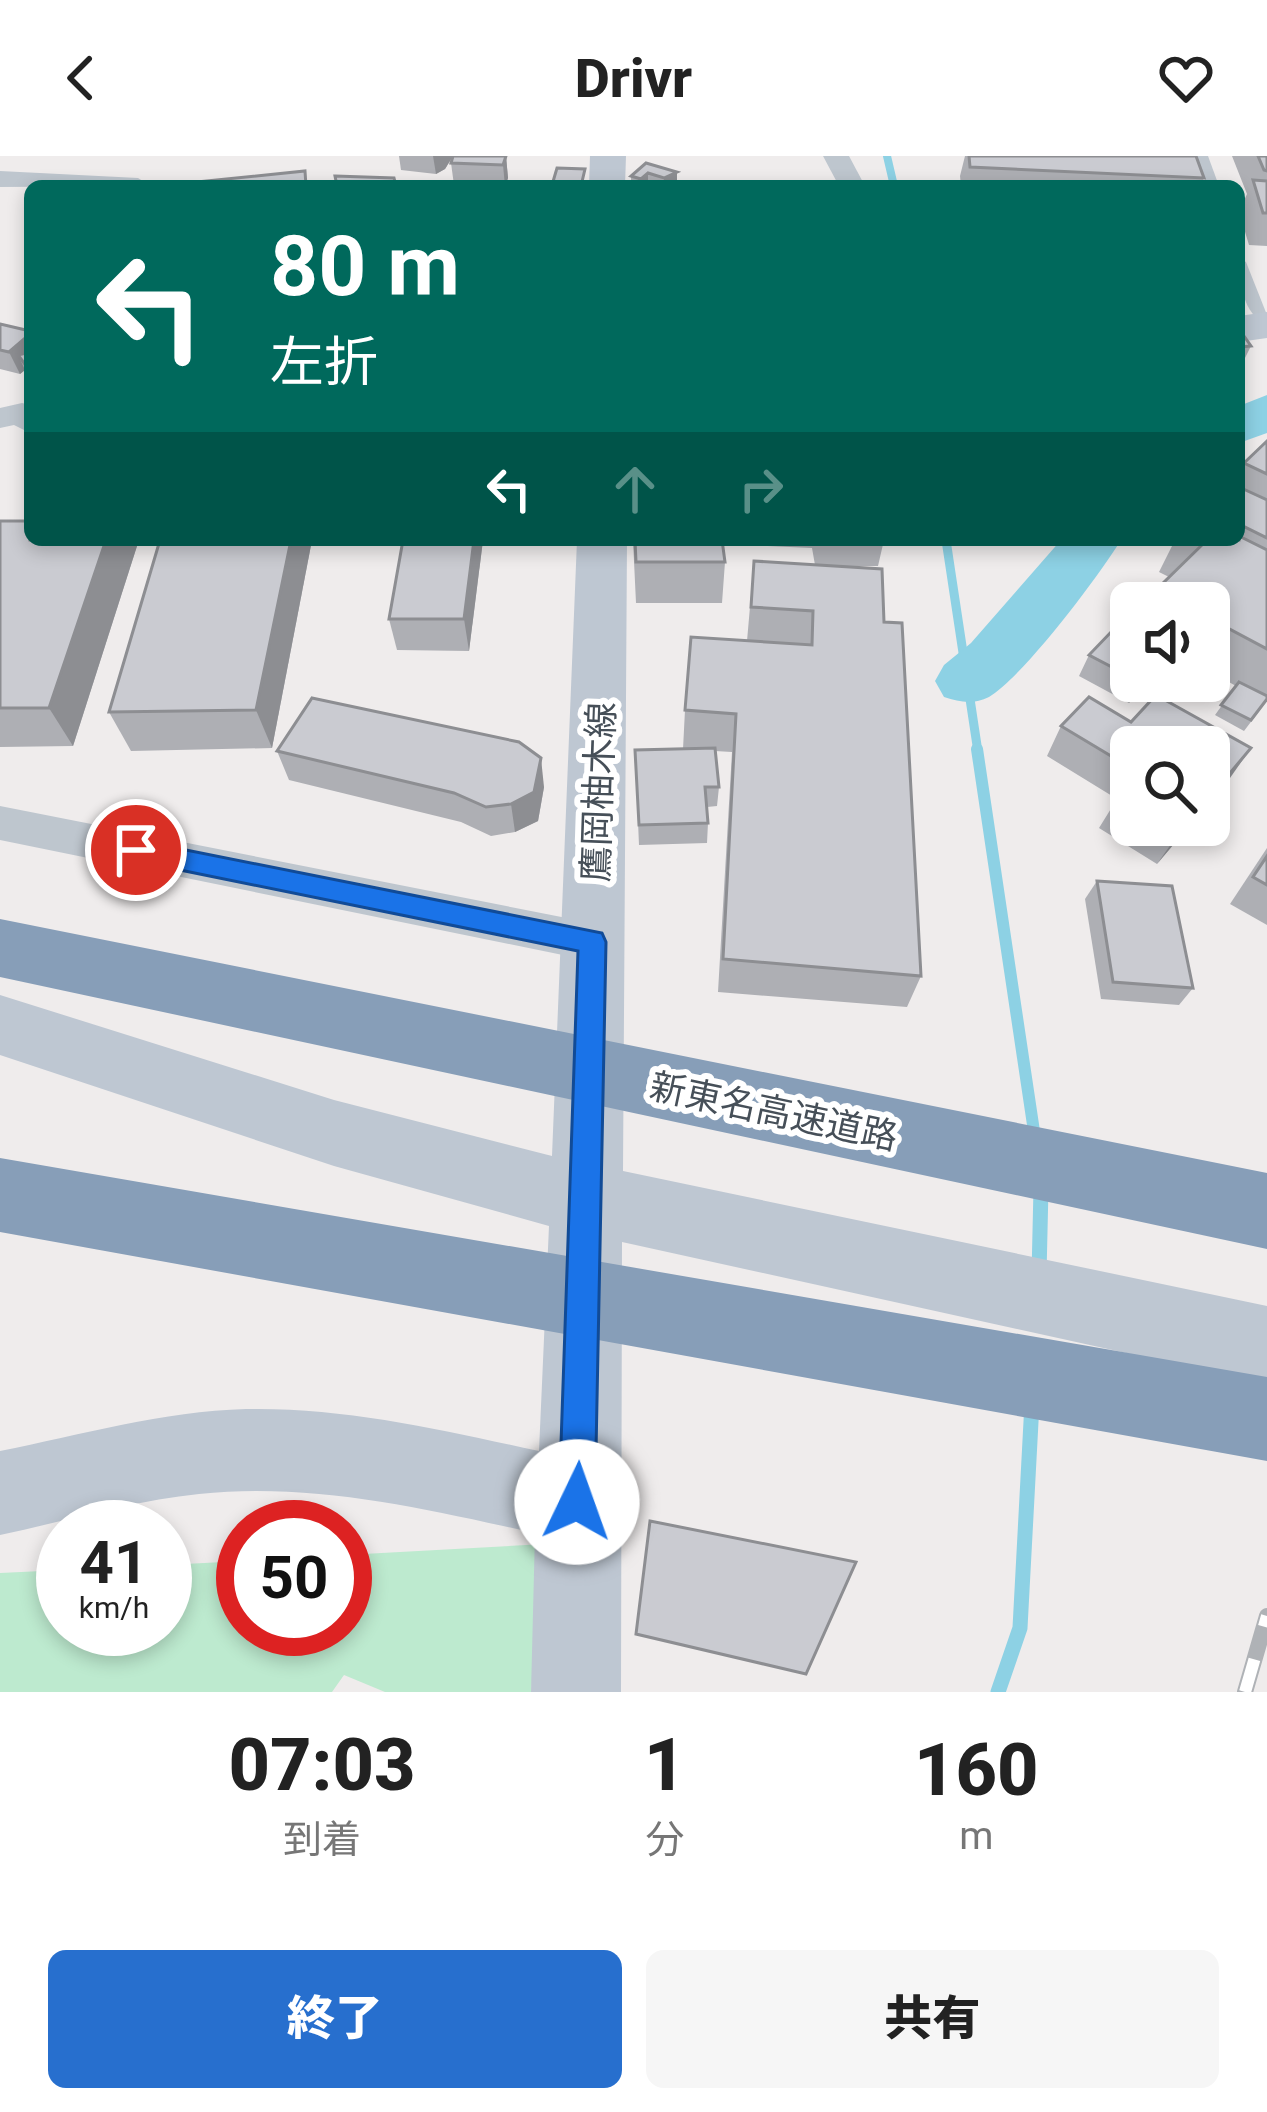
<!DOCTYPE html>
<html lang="ja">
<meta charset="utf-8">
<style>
body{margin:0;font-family:Roboto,"Noto Sans JP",sans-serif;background:#f6f6f6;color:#222;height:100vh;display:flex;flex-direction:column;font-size:45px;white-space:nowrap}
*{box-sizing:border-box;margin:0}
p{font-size:39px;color:#767676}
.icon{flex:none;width:66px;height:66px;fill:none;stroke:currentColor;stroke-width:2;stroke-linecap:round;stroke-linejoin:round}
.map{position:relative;height:1536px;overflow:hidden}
.drawer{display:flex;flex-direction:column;background:#fff;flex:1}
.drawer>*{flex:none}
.banner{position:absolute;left:24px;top:24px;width:1221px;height:366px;border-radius:18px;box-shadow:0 6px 18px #0003;background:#00695c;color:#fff;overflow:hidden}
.buttons{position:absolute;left:1110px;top:426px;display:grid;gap:24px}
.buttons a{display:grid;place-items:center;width:120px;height:120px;border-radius:18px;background:#fff;box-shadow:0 6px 18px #0003;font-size:60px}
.speed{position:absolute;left:36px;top:1344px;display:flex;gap:24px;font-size:60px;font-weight:700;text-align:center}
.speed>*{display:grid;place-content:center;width:156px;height:156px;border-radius:50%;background:#fff;box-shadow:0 6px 18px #0003;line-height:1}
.speed small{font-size:30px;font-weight:400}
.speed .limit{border:18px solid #d22;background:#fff;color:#111}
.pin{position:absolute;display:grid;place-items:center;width:102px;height:102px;color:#fff;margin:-51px;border:6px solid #fff;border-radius:50%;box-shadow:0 3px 12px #0007}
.me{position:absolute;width:132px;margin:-66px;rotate:3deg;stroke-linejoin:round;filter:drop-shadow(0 0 9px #0008)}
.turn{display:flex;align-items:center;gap:42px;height:252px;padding:0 48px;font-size:54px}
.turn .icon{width:156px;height:156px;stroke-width:2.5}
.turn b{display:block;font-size:84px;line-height:102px}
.lanes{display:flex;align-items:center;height:114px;padding:0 48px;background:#0003;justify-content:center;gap:60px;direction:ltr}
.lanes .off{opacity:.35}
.eta{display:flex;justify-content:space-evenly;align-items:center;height:204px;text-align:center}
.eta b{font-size:72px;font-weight:800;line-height:84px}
.button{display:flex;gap:24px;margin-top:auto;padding:24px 48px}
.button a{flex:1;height:138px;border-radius:18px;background:#276fce;color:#fff;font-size:48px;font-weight:800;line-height:138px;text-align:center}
.button a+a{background:#f6f6f6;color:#222}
header{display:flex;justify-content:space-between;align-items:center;height:156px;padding:0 48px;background:#fff;font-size:54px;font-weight:800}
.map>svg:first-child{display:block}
.green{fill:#bdeacf}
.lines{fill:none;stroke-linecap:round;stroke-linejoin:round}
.stream-far3{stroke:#8dd1e4;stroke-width:8}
.stream-far2{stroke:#8dd1e4;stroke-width:9}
.stream-far1{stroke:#8dd1e4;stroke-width:12}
.stream{stroke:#8dd1e4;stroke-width:15}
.river{fill:#8dd1e4;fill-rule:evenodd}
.lane{fill:#bec6ce;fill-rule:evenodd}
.street{fill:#bec6ce;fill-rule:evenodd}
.secondary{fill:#bec7d2;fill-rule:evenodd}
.highway{fill:#879eb8;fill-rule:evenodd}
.rail-casing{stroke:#afb2b6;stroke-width:16}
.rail{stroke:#fff;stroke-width:12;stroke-dasharray:34;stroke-linecap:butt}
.wall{fill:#aeafb4}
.shaded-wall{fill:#8d8e92}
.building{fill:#cacbd1;stroke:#8d8e92;stroke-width:3}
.route{fill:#1a73e8;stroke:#114b97;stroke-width:3}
.labels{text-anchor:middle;stroke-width:12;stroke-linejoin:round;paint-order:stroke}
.street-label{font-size:36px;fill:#464f58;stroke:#fff}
</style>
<header><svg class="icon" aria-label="back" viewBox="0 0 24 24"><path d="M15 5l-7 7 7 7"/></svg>Drivr<svg class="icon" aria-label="heart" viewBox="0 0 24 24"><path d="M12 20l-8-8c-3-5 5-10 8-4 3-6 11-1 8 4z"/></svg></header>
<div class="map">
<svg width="1267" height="1536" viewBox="0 0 1267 1536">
<rect width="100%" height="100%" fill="#efecec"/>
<!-- green -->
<polygon class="green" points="544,1388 531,1536 385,1536 344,1519 332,1536 0,1536 0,1417 63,1414 63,1473 165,1473 165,1409 243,1405 243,1473 345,1473 345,1399"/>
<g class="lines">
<!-- stream-far3 -->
<polyline class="stream-far3" points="887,0 894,30"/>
<!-- stream-far2 -->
<polyline class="stream-far2" points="946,384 978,596"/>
<!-- stream-far1 -->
<polyline class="stream-far1" points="977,593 1035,982"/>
<!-- stream -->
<g class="stream">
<polyline points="1039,1119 1041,1032"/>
<polyline points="998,1536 1020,1472 1032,1247"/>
</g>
<!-- river -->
<g class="river">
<polygon points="1267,239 1267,277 1239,287 1239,250"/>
<path d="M 1061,384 L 1121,384 C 1099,420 1023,521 989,541 C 973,549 960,546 944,541 L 935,525 L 944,509 L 971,487 Z"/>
</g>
<!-- lane -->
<g class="lane">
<polygon points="1196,0 1208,0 1219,30 1207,30"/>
<path d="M 1239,102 L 1246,106 L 1267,159 L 1267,170 C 1243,157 1239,128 1239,102 Z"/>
</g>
<!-- street -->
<g class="street">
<polygon points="823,0 849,0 865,30 839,30"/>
<polygon points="0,15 138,22 151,30 0,31"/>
<polygon points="22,247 30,249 30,277 14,269 0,272 0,252"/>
<polygon points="0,650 592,767 608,772 615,786 608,800 592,805 0,684"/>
</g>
<!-- secondary -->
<g class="secondary">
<polygon points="590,0 626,0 625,30 589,30"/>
<polygon points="1267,156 1267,182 1239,186 1239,160"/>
<path d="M 577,384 L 627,384 L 623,1015 L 1267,1150 L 1267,1228 L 622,1086 L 621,1536 L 531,1536 L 535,1377 C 425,1353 313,1326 199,1338 C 132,1345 66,1365 0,1379 L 0,1295 C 81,1279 163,1255 246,1253 C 345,1251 442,1274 539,1295 L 549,1070 L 334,1010 L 0,899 L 0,839 L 334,944 L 552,1000 Z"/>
</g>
<!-- highway -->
<g class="highway">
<polygon points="0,763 1267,1017 1267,1093 0,821"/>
<polygon points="0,1002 1267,1221 1267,1305 0,1076"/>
</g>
<!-- rail casing -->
<g class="rail-casing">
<polyline id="rail" points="1245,1536 1267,1460"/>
</g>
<!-- rail -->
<use href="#rail" class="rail"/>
</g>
<!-- wall -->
<g class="wall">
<polygon points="399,0 453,0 445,13 436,18 401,14"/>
<polygon points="506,0 508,22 506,30 454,29 451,7"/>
<polygon points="965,0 1197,0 1204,22 1201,30 961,30 960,20"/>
<polygon points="1232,0 1267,0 1267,90 1249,89 1239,56 1247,38"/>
<polygon points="646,7 677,27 670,30 648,28 646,30 631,30 631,20"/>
<polygon points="0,168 30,175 30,223 25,214 20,218 0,213"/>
<polygon points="1239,173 1251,190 1239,214"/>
<polygon points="1267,285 1267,546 1266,546 1244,575 1215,559 1236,530 1209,515 1209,447 1150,447 1156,434 1169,421 1159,416 1175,384 1239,384 1239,317 1244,307"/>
<polygon points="0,365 30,384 134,384 137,390 73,590 0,591"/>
<polygon points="312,384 272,592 131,595 109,556"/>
<polygon points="483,384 469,495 397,494 389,463"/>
<polygon points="633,384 884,384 878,410 829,410 884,466 921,820 907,851 718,836 732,596 715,595 719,631 717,650 707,651 708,667 707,687 639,689 635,594 683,593 685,554 747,485 754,405 815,409 812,392 723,388 725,406 722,447 636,447"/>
<polygon points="1131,485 1131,525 1148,525 1129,547 1079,520 1089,499"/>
<polygon points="1156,539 1251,592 1209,647 1209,591 1131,591 1131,669 1190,669 1157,708 1099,672 1117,643 1047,600 1061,570 1089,541 1131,566"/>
<polygon points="277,595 544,631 538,665 515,676 491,680 461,666 289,624"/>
<polygon points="1267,692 1267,769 1230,748"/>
<polygon points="1097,725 1193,832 1179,849 1101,843 1085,743"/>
</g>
<!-- shaded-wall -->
<g class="shaded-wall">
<polygon points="433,0 453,0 445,13 436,18"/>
<polygon points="506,0 508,22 505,30 503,9"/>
<polygon points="677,16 677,27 670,30 664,30 664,22"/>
<polygon points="648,17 648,28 641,30 641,23"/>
<polygon points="30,178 30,209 18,199 25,214 20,218 9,196"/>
<polygon points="106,384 134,384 137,390 73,590 49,552"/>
<polygon points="291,384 312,384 272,592 256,554"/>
<polygon points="474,384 483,384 469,495 464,463"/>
<polygon points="1141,525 1148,525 1129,547 1140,526"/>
<polygon points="1251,592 1230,622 1209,647 1209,642"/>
<polygon points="541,602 544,631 538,665 515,676 511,648"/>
<polygon points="1186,669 1190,669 1157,708 1176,681"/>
</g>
<!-- building -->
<g class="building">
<polygon points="453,0 506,0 503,9 451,7"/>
<polygon points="969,0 1196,0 1204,22 970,11"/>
<polygon points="1258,0 1267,0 1267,15 1264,14"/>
<polygon points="646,7 677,16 664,22 648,17 641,23 631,20"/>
<polygon points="557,12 585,13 581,30 552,29"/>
<polygon points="305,15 306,30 157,30"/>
<polygon points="335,20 394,22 396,30 337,30"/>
<polygon points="1253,24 1267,25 1267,57 1263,57"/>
<polygon points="0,168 30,175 30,178 9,196 0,194"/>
<polygon points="1239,173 1251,190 1239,191"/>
<polygon points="30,196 30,215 18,199"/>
<polygon points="1267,285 1267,318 1244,307"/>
<polygon points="1239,331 1267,344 1267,382 1239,368"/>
<polygon points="0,365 30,365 30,384 106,384 49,552 0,552"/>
<polygon points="1239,380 1267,394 1267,493 1209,462 1209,447 1180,447 1156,434 1204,387 1198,384 1239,384"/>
<polygon points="160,384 291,384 256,554 109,556"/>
<polygon points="403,384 474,384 464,463 389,463"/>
<polygon points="635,384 722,384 725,406 636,406"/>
<polygon points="754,405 882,413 884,466 902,467 921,820 723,803 736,558 685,554 691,481 812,489 813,455 751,451"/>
<polygon points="1112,475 1131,485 1131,521 1089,499"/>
<polygon points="1239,526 1267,540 1267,543 1251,564 1221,549"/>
<polygon points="1156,539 1251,592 1209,642 1209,591 1131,591 1131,612 1061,570 1089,541 1131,566"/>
<polygon points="312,542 519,586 541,602 534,636 511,648 486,651 454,637 277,595"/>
<polygon points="715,592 719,631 705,631 708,667 639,669 635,594"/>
<polygon points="1131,627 1131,653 1116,644"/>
<polygon points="1157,669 1186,669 1176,681"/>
<polygon points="1267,700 1267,729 1253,721"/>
<polygon points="1097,725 1172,730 1193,832 1113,826"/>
<polygon points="650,1365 856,1406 806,1518 636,1478"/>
</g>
<!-- route -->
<polygon class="route" points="136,684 602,777 606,786 595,1346 589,1358 577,1364 564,1358 559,1346 578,795 136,705 123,694"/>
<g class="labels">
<!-- street labels -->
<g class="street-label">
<text transform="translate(598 636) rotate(-88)" y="13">鷹岡柚木線</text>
<text transform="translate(774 955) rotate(12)" y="13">新東名高速道路</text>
</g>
</g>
</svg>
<div class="buttons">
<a><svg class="icon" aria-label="sound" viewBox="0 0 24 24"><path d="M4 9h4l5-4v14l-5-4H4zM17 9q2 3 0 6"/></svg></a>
<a><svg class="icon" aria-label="search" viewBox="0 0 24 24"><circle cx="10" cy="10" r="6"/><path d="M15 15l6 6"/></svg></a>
</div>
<div class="speed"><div>41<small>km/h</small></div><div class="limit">50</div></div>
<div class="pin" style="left:136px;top:694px;background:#d93025"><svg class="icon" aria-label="arrive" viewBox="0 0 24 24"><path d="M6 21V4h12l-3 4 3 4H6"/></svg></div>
<svg class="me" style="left:577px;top:1346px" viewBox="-20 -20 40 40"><circle r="19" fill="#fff"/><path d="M0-13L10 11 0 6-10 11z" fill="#1a73e8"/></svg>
<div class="banner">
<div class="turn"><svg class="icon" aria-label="left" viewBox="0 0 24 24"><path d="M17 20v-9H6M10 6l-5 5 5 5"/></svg><div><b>80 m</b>左折</div></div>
<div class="lanes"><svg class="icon" aria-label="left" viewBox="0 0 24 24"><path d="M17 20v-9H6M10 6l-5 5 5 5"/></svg><svg class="icon off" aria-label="ahead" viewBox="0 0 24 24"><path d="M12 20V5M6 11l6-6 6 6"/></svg><svg class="icon off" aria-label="right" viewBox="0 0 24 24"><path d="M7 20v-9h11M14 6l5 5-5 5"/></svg></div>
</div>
</div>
<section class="drawer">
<div class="eta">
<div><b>07:03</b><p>到着</p></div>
<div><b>1</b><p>分</p></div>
<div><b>160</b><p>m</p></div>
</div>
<div class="button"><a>終了</a><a>共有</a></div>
</section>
